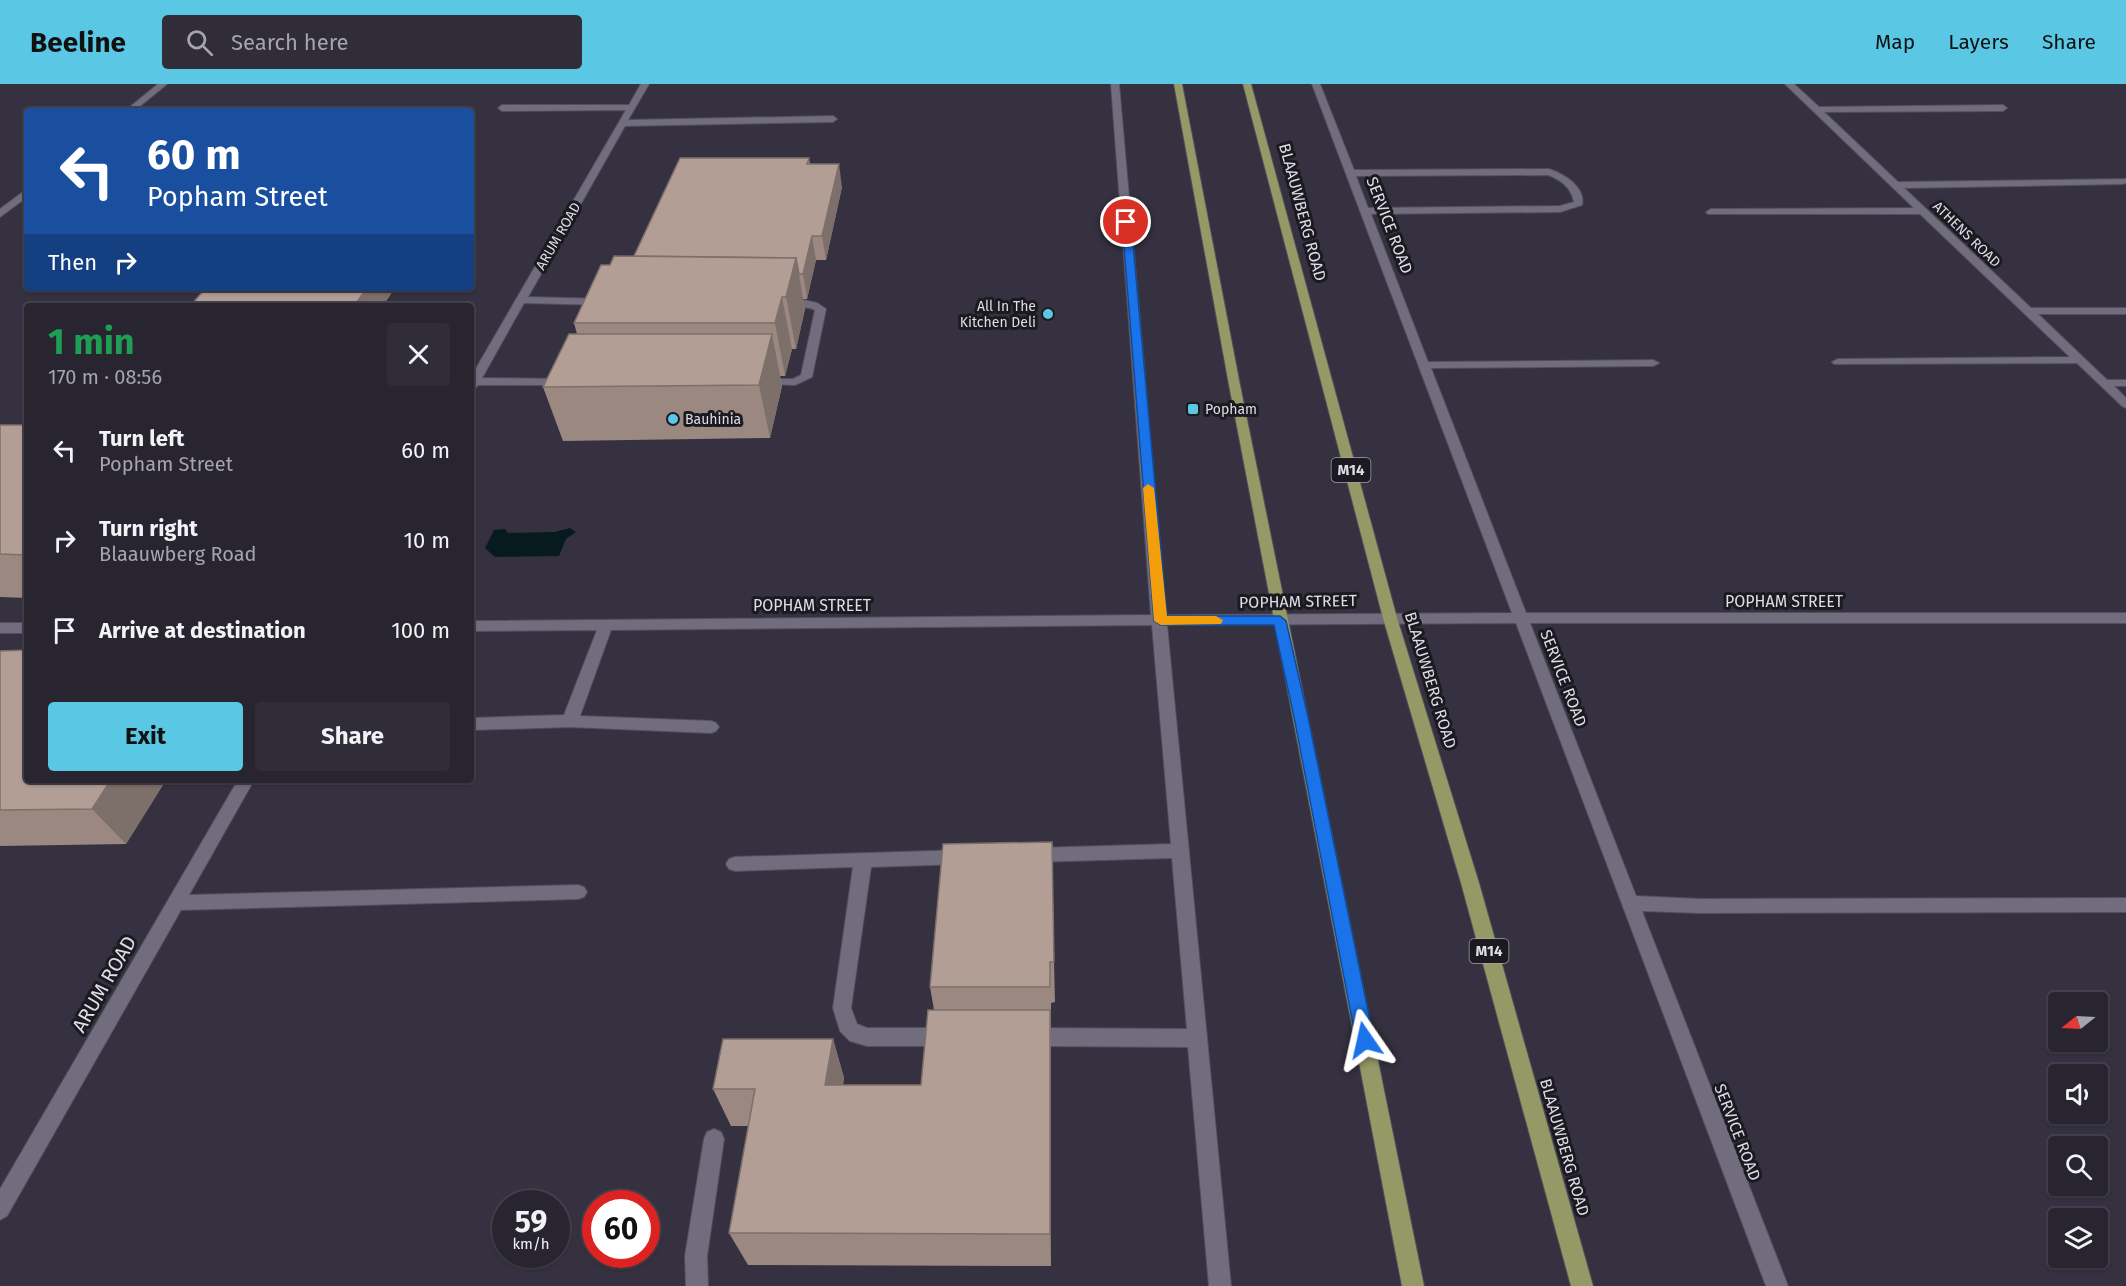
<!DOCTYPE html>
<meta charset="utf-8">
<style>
body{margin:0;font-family:"Fira Sans",sans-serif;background:#302d38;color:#f1f3f6;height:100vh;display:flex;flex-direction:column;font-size:22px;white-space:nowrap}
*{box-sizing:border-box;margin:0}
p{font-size:20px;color:#a5a5ab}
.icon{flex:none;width:33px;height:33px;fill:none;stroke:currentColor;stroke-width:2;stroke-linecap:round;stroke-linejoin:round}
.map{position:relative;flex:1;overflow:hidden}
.side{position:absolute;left:24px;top:219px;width:450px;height:480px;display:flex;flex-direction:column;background:#282530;border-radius:6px;box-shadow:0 2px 4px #0004,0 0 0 2px #44424c}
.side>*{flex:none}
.banner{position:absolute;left:24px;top:24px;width:450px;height:183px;border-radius:6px;box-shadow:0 2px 4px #0004,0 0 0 2px #44424c;background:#1a4fa0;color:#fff;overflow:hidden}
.needle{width:39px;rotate:252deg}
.controls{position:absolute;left:2048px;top:908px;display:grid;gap:12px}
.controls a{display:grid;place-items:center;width:60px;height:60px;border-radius:6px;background:#282530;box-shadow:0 2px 4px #0004,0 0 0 2px #44424c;font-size:30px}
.speed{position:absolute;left:492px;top:1106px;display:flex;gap:12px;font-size:30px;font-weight:700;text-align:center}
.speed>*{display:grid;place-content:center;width:78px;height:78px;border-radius:50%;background:#282530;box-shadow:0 2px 4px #0004,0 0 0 2px #44424c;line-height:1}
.speed small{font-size:15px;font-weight:400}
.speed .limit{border:9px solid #d22;background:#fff;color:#111}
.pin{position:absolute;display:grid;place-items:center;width:51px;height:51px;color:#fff;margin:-26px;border:3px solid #fff;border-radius:50%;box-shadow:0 2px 6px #0007}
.me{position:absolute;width:66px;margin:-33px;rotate:349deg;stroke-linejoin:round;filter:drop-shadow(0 0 4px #0008)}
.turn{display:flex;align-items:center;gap:21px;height:126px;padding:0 24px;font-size:27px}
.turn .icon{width:78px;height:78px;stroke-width:2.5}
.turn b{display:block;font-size:42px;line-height:51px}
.then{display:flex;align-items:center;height:57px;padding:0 24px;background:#0003;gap:12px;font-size:22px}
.round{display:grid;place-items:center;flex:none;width:63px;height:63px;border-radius:6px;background:#302d38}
.summary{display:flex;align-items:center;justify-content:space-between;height:102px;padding:0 24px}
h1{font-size:36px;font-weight:700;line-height:45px;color:#1e9e55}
.cta{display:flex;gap:12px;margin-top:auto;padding:12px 24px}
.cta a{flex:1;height:69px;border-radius:6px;background:#5ac8e5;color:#111;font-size:24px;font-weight:700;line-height:69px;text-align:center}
.cta a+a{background:#302d38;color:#f1f3f6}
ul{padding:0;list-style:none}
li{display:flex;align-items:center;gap:18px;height:90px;padding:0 24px}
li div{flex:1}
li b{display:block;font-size:22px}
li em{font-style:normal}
header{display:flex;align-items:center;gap:36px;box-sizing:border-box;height:84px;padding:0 30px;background:#5ac8e5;color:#111}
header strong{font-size:28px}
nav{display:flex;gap:33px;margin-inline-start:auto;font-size:21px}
.search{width:420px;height:54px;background:#302d38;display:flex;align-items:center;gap:15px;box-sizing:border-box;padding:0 21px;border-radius:6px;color:#a5a5ab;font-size:22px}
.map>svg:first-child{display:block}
.water{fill:#071a1d}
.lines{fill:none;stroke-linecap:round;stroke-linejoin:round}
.minor-casing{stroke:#52505c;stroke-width:2}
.major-casing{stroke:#52505c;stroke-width:2}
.minor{fill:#716d7f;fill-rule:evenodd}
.major{fill:#949965;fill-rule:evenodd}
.wall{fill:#9a8881}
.shaded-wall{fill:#7d6f69}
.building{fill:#b39e96;stroke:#7d6f69;stroke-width:1.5}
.route{fill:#1a73e8;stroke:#114b97;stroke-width:1.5}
.slow{fill:#f59e0b}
.poi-dot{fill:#5ac8e5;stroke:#1c1a21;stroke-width:2}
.labels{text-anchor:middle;stroke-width:6;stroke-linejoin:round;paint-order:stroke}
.far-street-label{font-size:14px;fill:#dedce6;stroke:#1c1a21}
.far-poi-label{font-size:14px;fill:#dedce6;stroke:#1c1a21;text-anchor:start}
.shield{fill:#1c1a21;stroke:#a4a2ab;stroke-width:1.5}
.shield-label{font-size:15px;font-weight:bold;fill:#dedce6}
.street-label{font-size:16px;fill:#dedce6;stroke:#1c1a21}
.near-street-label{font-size:20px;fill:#dedce6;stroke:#1c1a21}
</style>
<header>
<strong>Beeline</strong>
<div class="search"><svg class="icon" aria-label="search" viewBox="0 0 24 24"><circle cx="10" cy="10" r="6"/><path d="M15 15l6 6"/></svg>Search here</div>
<nav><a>Map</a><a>Layers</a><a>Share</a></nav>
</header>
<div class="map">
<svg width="2126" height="1202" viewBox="0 0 2126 1202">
<rect width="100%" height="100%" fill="#353140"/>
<!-- water -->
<polygon class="water" points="570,444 576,448 566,455 559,472 495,473 485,464 494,446 505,445 508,449 555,448"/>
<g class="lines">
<!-- minor casing -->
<g class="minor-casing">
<g id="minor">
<polygon points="158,0 167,0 134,27 125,27"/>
<polygon points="641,0 649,0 628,36 833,32 837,35 833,38 625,42 528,213 605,215 610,218 605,221 524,219 482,294 564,295 570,298 564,301 478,301 475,305 471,306 471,293 626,26 502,27 498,24 502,21 629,21"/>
<path d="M 1111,0 L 1119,0 L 1166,531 L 1512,529 L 1312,0 L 1320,0 L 1354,86 L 1549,85 C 1564,90 1586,103 1582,121 L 1560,128 L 1371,130 L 1428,278 L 1653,276 L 1659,279 L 1653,282 L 1431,284 L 1526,529 L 2126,529 L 2126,539 L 1530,539 L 1636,812 L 1700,815 L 2126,814 L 2126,828 L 1700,829 L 1642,827 L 1788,1202 L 1766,1202 L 1516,539 L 1167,541 L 1231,1202 L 1209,1202 L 1188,963 L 1032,962 L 1025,959 L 1022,953 L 1025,947 L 1032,944 L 1187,945 L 1172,774 L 1035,778 L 1029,776 L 1027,771 L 1029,766 L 1035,764 L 1171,760 L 1152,541 L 611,546 L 580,632 L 711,637 L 716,639 L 719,643 L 716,647 L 711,649 L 570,643 L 471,646 L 471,634 L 564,631 L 597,546 L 471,547 L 471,537 L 1151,531 ZM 1548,91 C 1561,96 1571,103 1574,118 L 1560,122 L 1368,124 L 1356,92 Z"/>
<polygon points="1785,0 1794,0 1819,23 2003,21 2007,24 2003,27 1824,28 1898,98 2126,95 2126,99 2123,100 1904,104 2031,224 2126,224 2126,230 2038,230 2107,296 2126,296 2126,302 2114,302 2126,314 2126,324 2122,322 2077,279 1834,280 1832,278 1838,275 2070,273 1920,130 1708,130 1706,128 1711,125 1914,124"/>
<polygon points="27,105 27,113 0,133 0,125"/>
<path d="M 804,216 L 817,219 L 826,225 L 812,293 L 795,301 L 758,300 L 758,296 L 762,295 L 793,295 L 801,291 L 815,226 C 804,220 789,227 780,220 L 785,217 Z"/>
<rect x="0" y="539" width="27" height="10"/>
<polygon points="238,696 254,696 189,811 578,801 584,803 587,808 584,813 578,815 181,826 7,1132 0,1136 0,1105"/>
<polygon points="963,766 969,768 971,773 969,778 963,780 871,783 851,924 857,940 867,944 945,944 952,947 955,953 952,959 945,962 867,962 850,957 840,947 833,924 853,783 735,787 729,785 726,780 729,775 735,773"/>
<polygon points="714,1045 721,1048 724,1055 707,1172 708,1202 686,1202 685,1172 704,1055 707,1048"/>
</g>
</g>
<!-- major casing -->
<g class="major-casing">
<g id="major">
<polygon points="1174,0 1182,0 1240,301 1424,1202 1402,1202 1229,301"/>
<polygon points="1243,0 1251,0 1397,534 1479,799 1593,1202 1571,1202 1461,799 1383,534"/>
</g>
</g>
<!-- minor -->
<use href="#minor" class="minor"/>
<!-- major -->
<use href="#major" class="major"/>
</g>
<!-- wall -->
<g class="wall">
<polygon points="809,74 810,80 842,103 826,176 816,176 807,215 803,215 805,225 796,265 792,265 785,292 780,292 782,302 770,354 563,357 543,303 577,250 574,239 610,181 634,172"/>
<polygon points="0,341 27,341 27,514 0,513"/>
<polygon points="0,567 166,696 126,760 0,762"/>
<polygon points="943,760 1054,878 1055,918 1051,919 1051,1182 748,1181 729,1149 749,1042 731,1042 713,1005 833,955 844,994 843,1001 921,1001 934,926 930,903"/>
</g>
<!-- shaded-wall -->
<g class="shaded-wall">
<polygon points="839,80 842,103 826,176 822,152"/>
<polygon points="812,152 816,176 807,215 803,190"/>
<polygon points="796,174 805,225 796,265 786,213"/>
<polygon points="367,204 395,204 383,222 354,222"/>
<polygon points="782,213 792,265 785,292 775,239"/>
<polygon points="772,250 782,302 770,354 759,301"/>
<polygon points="111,696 166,696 126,760 92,725"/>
<polygon points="1050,926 1051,965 1051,1182 1050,1150"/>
<polygon points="833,955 844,994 837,1038 825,1001"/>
</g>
<!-- building -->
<g class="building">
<polygon points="680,74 809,74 807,80 839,80 822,152 812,152 803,190 799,190 796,174 634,172"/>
<polygon points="614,172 796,174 786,213 782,213 775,239 574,239 601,181 610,181"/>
<polygon points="206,204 367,204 354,222 190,222"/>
<polygon points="569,250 772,250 759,301 543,303"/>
<polygon points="0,341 27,341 27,469 25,471 0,470"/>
<polygon points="27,566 27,696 111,696 92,725 0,726 0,567"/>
<polygon points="1052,758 1054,878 1050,878 1050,903 930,903 943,760"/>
<polygon points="928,926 1050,926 1050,1150 729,1149 755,1005 713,1005 723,955 833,955 825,1001 921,1001"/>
</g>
<!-- route -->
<polygon class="route" points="1126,135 1131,138 1167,532 1280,532 1286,537 1308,633 1374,956 1371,962 1365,964 1359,962 1356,956 1294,633 1274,541 1161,541 1154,537 1122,138"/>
<!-- slow -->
<polygon class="slow" points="1148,400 1154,404 1167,532 1216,532 1223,536 1221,540 1161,541 1154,537 1143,404"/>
<!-- markers -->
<g class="poi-dot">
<circle cx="1048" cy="230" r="6"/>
<rect x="1187" y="319" width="12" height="12" rx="3"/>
<circle cx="673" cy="335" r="6"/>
</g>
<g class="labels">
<!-- far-street labels -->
<g class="far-street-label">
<text transform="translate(1967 150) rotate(44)" y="5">ATHENS ROAD</text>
<text transform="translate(558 152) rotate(-60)" y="5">ARUM ROAD</text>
</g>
<!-- far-poi labels -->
<g class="far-poi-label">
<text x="1036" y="227" text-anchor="end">All In The<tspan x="1036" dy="16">Kitchen Deli</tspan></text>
<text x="1205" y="330">Popham</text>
<text x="685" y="340">Bauhinia</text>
</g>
<!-- shield labels -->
<g class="shield">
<rect x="1331.5" y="374" width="39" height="24" rx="4.5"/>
<rect x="1469.5" y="855" width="39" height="24" rx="4.5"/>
</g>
<g class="shield-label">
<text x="1351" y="391">M14</text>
<text x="1489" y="872">M14</text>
</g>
<!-- street labels -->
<g class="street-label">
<text transform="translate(1303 128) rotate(75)" y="6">BLAAUWBERG ROAD</text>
<text transform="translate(1390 141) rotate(69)" y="6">SERVICE ROAD</text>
<text transform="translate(1298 517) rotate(-1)" y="6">POPHAM STREET</text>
<text x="1784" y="523">POPHAM STREET</text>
<text x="812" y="527">POPHAM STREET</text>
<text transform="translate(1564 594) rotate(69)" y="6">SERVICE ROAD</text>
<text transform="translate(1431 596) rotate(73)" y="6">BLAAUWBERG ROAD</text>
<text transform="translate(1738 1048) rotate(69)" y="6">SERVICE ROAD</text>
<text transform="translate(1565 1063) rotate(74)" y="6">BLAAUWBERG ROAD</text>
</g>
<!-- near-street labels -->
<g class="near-street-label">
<text transform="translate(104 900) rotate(-60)" y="7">ARUM ROAD</text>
</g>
</g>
</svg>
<div class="controls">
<a><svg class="needle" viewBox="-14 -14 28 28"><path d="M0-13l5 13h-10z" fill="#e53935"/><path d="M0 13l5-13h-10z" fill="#a5a5ab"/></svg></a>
<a><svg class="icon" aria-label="sound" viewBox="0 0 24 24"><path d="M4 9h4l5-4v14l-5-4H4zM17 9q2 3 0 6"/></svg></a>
<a><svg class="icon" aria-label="search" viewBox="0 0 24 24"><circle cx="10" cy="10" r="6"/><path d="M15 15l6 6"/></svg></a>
<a><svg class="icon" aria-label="layers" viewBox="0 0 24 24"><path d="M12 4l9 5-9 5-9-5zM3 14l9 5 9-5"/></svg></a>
</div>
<div class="speed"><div>59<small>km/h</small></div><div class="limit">60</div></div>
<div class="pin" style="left:1126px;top:138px;background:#d93025"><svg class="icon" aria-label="arrive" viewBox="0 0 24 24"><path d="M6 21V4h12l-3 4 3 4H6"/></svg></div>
<svg class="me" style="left:1365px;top:956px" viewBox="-20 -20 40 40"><path d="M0-17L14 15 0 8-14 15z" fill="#1a73e8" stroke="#fff" stroke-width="4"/></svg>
<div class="banner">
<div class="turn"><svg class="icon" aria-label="left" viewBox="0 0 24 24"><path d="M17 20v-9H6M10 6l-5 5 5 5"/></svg><div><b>60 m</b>Popham Street</div></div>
<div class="then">Then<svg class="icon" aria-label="right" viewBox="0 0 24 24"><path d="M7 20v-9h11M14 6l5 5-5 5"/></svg></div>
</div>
<section class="side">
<div class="summary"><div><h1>1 min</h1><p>170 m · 08:56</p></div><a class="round"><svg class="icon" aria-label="close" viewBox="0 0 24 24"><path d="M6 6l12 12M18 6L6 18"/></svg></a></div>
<ul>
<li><svg class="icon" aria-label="left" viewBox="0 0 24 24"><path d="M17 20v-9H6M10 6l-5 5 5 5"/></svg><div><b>Turn left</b><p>Popham Street</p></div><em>60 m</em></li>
<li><svg class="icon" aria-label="right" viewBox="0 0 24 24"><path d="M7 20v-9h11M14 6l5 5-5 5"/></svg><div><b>Turn right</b><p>Blaauwberg Road</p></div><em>10 m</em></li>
<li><svg class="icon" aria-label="arrive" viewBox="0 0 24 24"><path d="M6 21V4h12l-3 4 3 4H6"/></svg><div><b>Arrive at destination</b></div><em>100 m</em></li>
</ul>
<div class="cta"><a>Exit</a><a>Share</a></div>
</section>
</div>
